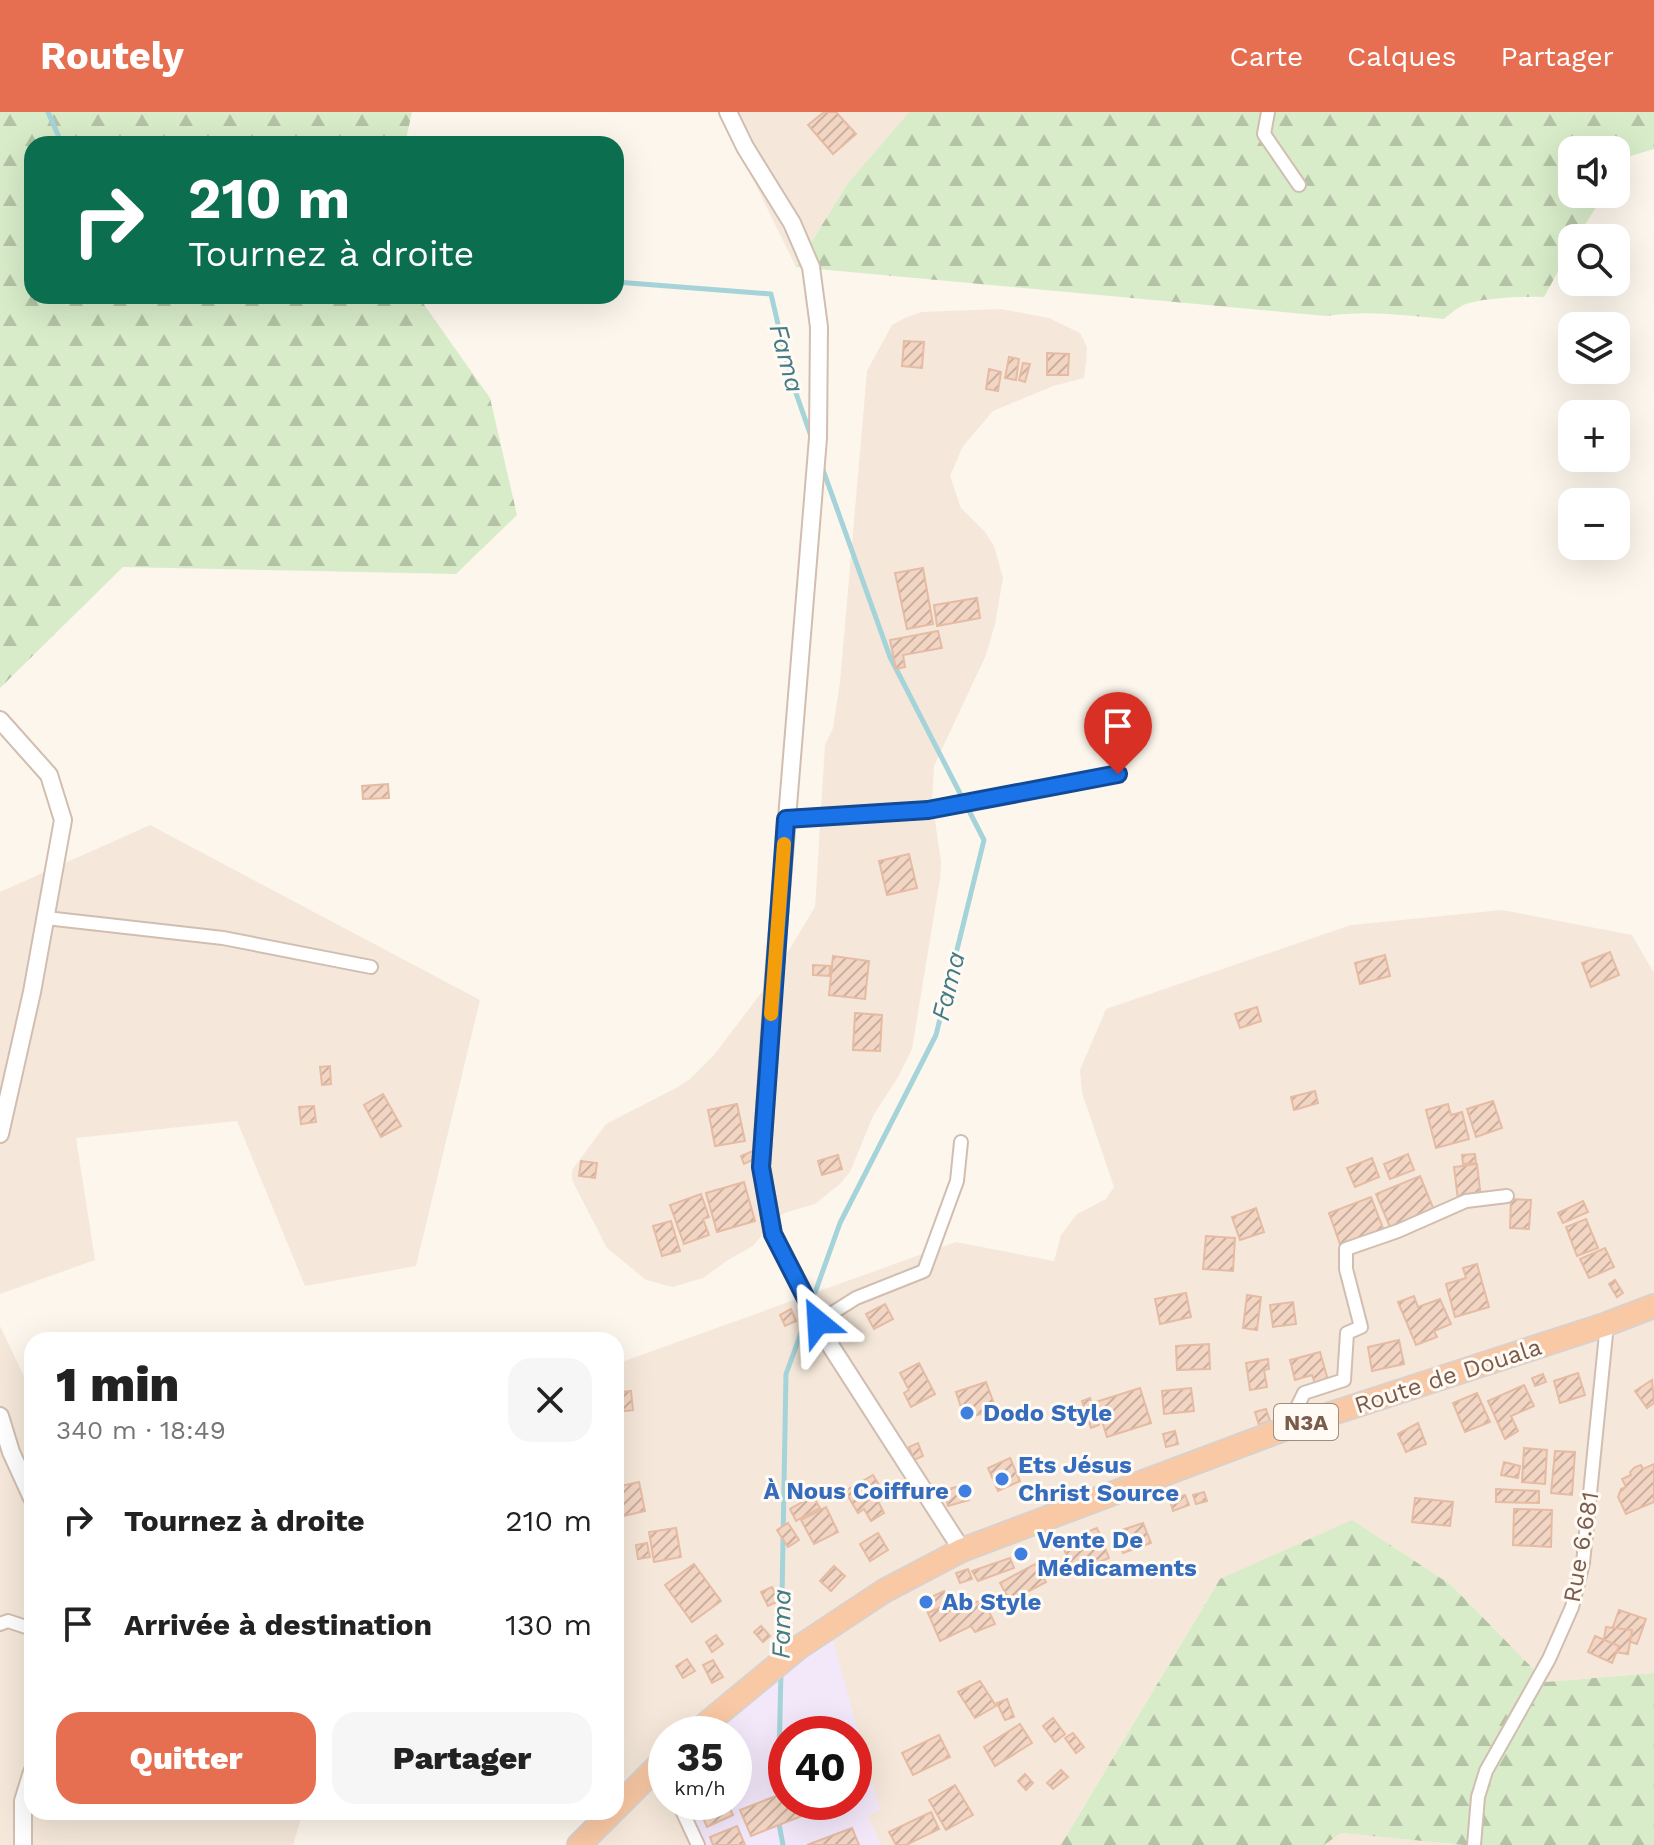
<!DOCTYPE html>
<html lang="fr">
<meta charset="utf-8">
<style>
body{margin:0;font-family:"Work Sans",sans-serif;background:#f6f6f6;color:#222;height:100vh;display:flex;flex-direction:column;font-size:30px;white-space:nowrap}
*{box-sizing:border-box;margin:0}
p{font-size:26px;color:#767676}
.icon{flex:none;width:44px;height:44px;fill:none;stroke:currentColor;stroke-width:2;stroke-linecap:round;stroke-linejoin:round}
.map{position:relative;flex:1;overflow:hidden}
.drawer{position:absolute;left:24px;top:1220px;width:600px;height:488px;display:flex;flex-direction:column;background:#fff;border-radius:24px;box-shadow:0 8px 32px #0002}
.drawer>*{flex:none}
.hud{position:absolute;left:24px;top:24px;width:600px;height:168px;border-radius:24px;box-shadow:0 8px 32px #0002;background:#0b6e4f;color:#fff;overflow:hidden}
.controls{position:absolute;left:1558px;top:24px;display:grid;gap:16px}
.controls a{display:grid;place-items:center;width:72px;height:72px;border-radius:16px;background:#fff;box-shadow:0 8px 32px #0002;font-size:40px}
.speed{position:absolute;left:648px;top:1604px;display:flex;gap:16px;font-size:40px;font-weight:700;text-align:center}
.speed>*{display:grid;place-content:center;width:104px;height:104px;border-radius:50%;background:#fff;box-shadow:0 8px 32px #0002;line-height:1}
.speed small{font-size:20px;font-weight:400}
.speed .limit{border:12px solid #d22;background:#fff;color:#111}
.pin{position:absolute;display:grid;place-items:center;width:68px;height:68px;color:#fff;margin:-82px -34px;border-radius:50% 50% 50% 0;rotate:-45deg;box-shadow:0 0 8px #0007}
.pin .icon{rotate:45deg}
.me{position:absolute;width:88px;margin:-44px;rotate:333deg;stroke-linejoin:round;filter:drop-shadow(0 0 6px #0008)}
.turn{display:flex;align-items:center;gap:28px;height:168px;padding:0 32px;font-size:36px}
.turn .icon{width:104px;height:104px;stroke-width:2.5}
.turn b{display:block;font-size:56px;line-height:68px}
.round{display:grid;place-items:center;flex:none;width:84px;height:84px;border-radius:24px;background:#f6f6f6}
.headline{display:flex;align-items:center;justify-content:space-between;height:136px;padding:0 32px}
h1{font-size:48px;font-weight:800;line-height:60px}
.button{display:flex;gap:16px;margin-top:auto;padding:16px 32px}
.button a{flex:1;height:92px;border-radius:24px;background:#e76f51;color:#fff;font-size:32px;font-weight:800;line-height:92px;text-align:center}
.button a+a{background:#f6f6f6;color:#222}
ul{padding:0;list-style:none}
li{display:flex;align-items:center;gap:24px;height:104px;padding:0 32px}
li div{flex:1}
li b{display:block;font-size:30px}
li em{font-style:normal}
header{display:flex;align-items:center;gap:48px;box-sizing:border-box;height:112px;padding:0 40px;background:#e76f51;color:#fff}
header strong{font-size:38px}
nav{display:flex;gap:44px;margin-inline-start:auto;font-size:28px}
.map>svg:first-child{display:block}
.residential{fill:#f5e8da;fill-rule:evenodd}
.education{fill:#f3e8fa;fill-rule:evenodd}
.forest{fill:url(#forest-firs)}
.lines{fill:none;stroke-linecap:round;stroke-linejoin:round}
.stream{stroke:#a5d3da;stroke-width:5}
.building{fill:url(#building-hatch);stroke:#e6bba3;stroke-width:2}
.minor-casing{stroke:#d1beb0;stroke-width:16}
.tertiary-casing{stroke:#d1beb0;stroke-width:20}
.trunk-casing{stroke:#dad1cd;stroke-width:26}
.minor{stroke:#fff;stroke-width:12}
.tertiary{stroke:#fff;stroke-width:16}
.trunk{stroke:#f9c8a4;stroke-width:22}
.route-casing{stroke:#114b97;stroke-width:20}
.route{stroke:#1a73e8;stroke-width:14}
.slow{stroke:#f59e0b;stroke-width:14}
.shop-dot{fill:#3f7fe0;stroke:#fffaf3;stroke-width:3}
.labels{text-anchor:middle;stroke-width:6;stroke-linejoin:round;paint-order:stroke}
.shield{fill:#fffaf3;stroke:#a28b7f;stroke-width:2}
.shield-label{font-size:22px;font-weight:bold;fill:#7a5c4d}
.street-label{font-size:24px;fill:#7a5c4d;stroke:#fffaf3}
.shop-label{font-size:24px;font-weight:bold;fill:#366cbe;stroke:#fffaf3;text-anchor:start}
.water-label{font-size:26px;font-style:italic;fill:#437c86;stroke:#fffaf3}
</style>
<header>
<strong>Routely</strong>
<nav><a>Carte</a><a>Calques</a><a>Partager</a></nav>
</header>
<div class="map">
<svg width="1654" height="1733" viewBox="0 0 1654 1733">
<defs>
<pattern id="forest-firs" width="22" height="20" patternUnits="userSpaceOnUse" patternTransform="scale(2)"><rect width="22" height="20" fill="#d8ecc9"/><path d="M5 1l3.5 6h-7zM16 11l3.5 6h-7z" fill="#b4c2a5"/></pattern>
<pattern id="building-hatch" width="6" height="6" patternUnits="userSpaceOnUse" patternTransform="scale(2)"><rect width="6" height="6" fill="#f3d5c3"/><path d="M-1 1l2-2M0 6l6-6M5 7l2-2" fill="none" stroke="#cab0a1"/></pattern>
</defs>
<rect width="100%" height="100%" fill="#fdf6ec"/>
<!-- residential -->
<g class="residential">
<polygon points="720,0 909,0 848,71 796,155"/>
<polygon points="1001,197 1049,206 1080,221 1087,235 1086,250 1084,266 1053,274 993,299 963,334 950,364 961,396 985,420 994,434 1003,466 995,512 986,543 934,654 932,687 941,750 940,767 912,937 898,965 873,1004 850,1060 840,1072 815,1092 784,1101 772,1111 753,1134 728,1148 703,1166 673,1175 646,1168 607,1136 572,1068 572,1058 606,1012 676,976 690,967 714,943 771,868 815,795 825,633 833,616 840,570 867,259 892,213 907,205 922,200"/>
<polygon points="150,713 480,888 416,1154 305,1174 237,1009 76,1026 95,1148 0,1182 0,780"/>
<path d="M 1502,798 L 1632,823 L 1654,861 L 1654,1561 L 1546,1570 L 1451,1473 L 1220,1467 L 1061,1733 L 584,1733 L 616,1700 L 616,1252 L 956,1130 L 1054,1149 L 1061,1123 L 1077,1102 L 1106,1087 L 1114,1075 L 1082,981 L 1080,958 L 1106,897 L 1351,813 ZM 666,1622 L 734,1622 L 734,1690 L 666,1690 ZM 786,1622 L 854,1622 L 854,1690 L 786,1690 Z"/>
<polygon points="0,1214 32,1281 32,1700 303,1700 293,1733 0,1733"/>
<polygon points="1341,1721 1464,1733 1324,1733"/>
</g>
<!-- education -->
<path class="education" d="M 830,1518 L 880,1697 L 868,1704 L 881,1733 L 697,1733 L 677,1690 L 734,1690 L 734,1622 L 696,1622 ZM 786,1622 L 854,1622 L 854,1690 L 786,1690 Z"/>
<!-- forest -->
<g class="forest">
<polygon points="0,0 412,0 405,32 32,32 32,184 418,184 490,286 517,403 456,462 123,455 0,576"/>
<path d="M 909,0 L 1654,0 L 1654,37 L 1627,45 L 1616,62 L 1616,38 L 1572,38 L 1572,82 L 1604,82 L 1577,126 L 1572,126 L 1572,134 L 1544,185 C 1527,184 1473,186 1460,195 C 1454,198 1449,203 1444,207 C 1404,203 1366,198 1326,204 L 796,155 L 848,71 Z"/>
<polygon points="1352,1408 1451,1473 1546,1570 1654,1561 1654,1733 1464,1733 1341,1721 1324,1733 1061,1733 1220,1467"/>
</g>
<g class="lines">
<!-- stream -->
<g class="stream">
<polyline points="48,0 62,32"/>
<polyline points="616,170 771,182 790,264 812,327"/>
<polyline points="812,1189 840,1111 936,923 984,728 890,545 822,355"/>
<polyline points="781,1541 786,1262 809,1199"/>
<polyline points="778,1689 781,1559"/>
<polyline points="778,1707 783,1733"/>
</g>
</g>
<!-- building -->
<g class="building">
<polygon points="824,0 836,0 856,22 833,42 808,13"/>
<polygon points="904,229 924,230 922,256 902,254"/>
<polygon points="1047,241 1069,242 1068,263 1047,263"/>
<polygon points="1009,245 1019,247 1016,268 1005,266"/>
<polygon points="1023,251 1030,252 1025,270 1019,268"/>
<polygon points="989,257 1001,260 998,279 986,277"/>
<polygon points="923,456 933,512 907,517 895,461"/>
<polygon points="977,486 980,506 937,514 934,493"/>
<polygon points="938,519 942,536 903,543 905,555 896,557 890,528"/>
<polygon points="388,672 389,686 363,687 362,674"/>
<polygon points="909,742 917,776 887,783 879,749"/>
<polygon points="1610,840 1619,863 1591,875 1582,851"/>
<polygon points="1385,843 1390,864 1360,872 1355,851"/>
<polygon points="833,844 869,849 865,887 829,883"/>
<polygon points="813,853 830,854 830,864 813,863"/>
<polygon points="1257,895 1261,909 1240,916 1235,902"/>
<polygon points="855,901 882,903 880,939 853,938"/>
<polygon points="330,954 331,972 322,973 320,955"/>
<polygon points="1315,979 1318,991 1294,998 1291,985"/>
<polygon points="383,982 401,1014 381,1025 364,993"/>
<polygon points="1493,989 1502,1016 1476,1025 1467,997"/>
<polygon points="737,992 745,1029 715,1034 708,998"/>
<polygon points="1448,992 1451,1003 1462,1000 1469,1027 1436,1036 1426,998"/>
<polygon points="314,994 316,1010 301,1012 299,995"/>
<polygon points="755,1038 759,1045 744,1052 741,1044"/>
<polygon points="1408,1042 1414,1058 1390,1067 1384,1052"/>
<polygon points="1475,1042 1476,1051 1463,1052 1462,1043"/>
<polygon points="838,1043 842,1057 822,1063 818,1049"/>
<polygon points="1372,1046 1379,1065 1355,1075 1347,1056"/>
<polygon points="581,1049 597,1051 595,1066 579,1064"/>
<polygon points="1477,1052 1481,1086 1458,1088 1454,1055"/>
<polygon points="1420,1064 1434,1098 1390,1115 1376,1082"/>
<polygon points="744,1070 755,1109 717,1120 706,1081"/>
<polygon points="701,1082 709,1105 703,1107 709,1123 684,1132 670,1093"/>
<polygon points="1371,1085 1384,1119 1341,1135 1329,1101"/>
<polygon points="1511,1087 1531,1088 1529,1117 1510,1116"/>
<polygon points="1583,1089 1588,1100 1563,1111 1558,1101"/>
<polygon points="1256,1096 1264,1120 1240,1128 1232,1105"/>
<polygon points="1586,1107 1598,1136 1577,1144 1566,1115"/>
<polygon points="671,1109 680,1139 662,1144 653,1114"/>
<polygon points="1206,1124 1235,1126 1233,1159 1203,1157"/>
<polygon points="1605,1136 1614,1155 1589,1166 1580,1147"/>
<polygon points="1477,1152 1489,1195 1455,1205 1446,1172 1466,1166 1463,1156"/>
<polygon points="1615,1168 1623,1181 1617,1185 1609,1172"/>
<polygon points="1186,1181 1191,1205 1160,1212 1155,1187"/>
<polygon points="1247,1183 1261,1185 1257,1218 1243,1216"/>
<polygon points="1414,1184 1418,1195 1440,1187 1451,1212 1434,1219 1437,1225 1416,1233 1398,1190"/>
<polygon points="1293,1190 1296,1212 1273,1215 1270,1193"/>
<polygon points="885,1192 893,1207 874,1217 866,1202"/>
<polygon points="791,1197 796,1209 785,1214 780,1203"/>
<polygon points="1399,1228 1404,1252 1372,1259 1368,1235"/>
<polygon points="1209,1232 1210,1257 1177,1258 1176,1234"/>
<polygon points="1320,1240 1328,1268 1315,1272 1312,1263 1295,1268 1290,1248"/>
<polygon points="1268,1247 1269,1257 1264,1258 1267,1275 1250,1278 1246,1251"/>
<polygon points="919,1251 935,1282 911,1295 904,1281 909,1278 900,1261"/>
<polygon points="1578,1261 1585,1283 1560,1291 1554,1269"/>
<polygon points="1543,1262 1546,1270 1535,1274 1532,1266"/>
<polygon points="1652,1268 1654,1291 1647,1296 1635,1279"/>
<polygon points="986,1270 996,1297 965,1307 956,1280"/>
<polygon points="1524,1273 1534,1294 1511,1304 1518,1319 1505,1327 1488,1289"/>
<polygon points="1140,1276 1151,1311 1107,1325 1096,1290"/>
<polygon points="1191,1276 1194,1299 1164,1302 1162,1279"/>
<polygon points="631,1279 633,1298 616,1300 616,1281"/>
<polygon points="1477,1281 1490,1310 1465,1320 1453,1291"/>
<polygon points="1090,1286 1099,1313 1091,1316 1082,1289"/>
<polygon points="1266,1297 1270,1309 1259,1313 1255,1300"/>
<polygon points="1418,1311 1426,1332 1406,1340 1398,1322"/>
<polygon points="1175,1319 1178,1332 1166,1335 1163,1322"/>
<polygon points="918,1331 923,1344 914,1348 909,1335"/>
<polygon points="1524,1336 1547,1338 1545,1372 1522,1370"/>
<polygon points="1555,1339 1575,1340 1572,1383 1551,1381"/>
<polygon points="1010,1346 1020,1369 998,1379 988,1356"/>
<polygon points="1504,1350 1520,1354 1518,1366 1501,1363"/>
<polygon points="1654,1352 1654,1390 1626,1402 1618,1385 1621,1377 1626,1375 1622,1367 1631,1363 1630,1360 1635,1355 1641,1353 1643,1357"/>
<polygon points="873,1363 886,1385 878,1389 884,1401 871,1409 864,1397 858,1401 845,1379"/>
<polygon points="639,1370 645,1399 619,1405 616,1375"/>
<polygon points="965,1373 969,1388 948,1394 944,1378"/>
<polygon points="1496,1377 1539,1379 1539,1391 1496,1390"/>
<polygon points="1204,1380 1207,1389 1196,1392 1193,1383"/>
<polygon points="1185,1383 1189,1393 1173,1399 1170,1388"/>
<polygon points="813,1384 820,1396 796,1409 790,1397"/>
<polygon points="1415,1386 1453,1390 1450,1414 1412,1410"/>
<polygon points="826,1395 838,1420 814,1432 801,1408"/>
<polygon points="1514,1397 1552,1398 1551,1435 1513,1433"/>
<polygon points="788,1411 799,1428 788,1435 777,1418"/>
<polygon points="1143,1411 1151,1431 1123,1441 1116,1420"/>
<polygon points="676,1416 681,1445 654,1450 649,1420"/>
<polygon points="1097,1416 1109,1446 1074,1461 1061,1430"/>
<polygon points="878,1421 888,1438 870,1449 860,1432"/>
<polygon points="647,1431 650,1445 638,1447 636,1433"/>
<polygon points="1010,1446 1014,1456 978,1469 972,1459"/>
<polygon points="694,1452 721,1489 692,1510 665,1473"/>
<polygon points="1035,1452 1046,1470 1010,1489 1000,1471"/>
<polygon points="834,1454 845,1464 831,1479 820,1469"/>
<polygon points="968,1457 972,1467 960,1471 956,1461"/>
<polygon points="772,1475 779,1489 768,1494 761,1480"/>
<polygon points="944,1479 950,1491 928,1501 923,1489"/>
<polygon points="960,1487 964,1496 983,1487 995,1512 975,1520 971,1514 940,1529 928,1501"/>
<polygon points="1619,1498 1646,1507 1637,1532 1610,1523"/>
<polygon points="761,1514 770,1524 763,1530 754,1520"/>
<polygon points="1606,1515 1632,1518 1628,1542 1602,1538"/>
<polygon points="716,1523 723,1532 712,1540 706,1530"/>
<polygon points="1595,1524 1619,1534 1612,1551 1588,1540"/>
<polygon points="687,1547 695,1559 683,1566 676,1554"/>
<polygon points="713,1548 723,1565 712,1571 703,1553"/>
<polygon points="980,1569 996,1594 975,1606 958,1580"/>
<polygon points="1007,1587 1014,1605 1005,1608 997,1591"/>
<polygon points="1053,1606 1065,1622 1055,1630 1043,1614"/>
<polygon points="1020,1612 1032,1631 995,1654 984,1635"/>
<polygon points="1073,1621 1084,1635 1076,1641 1065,1626"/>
<polygon points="939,1623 950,1645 913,1663 902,1641"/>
<polygon points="1061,1658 1068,1665 1053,1677 1047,1671"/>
<polygon points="1025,1662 1033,1671 1026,1678 1018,1669"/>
<polygon points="955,1673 973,1703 946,1718 929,1688"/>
<polygon points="786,1680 786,1690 837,1690 751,1724 740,1698"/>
<polygon points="696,1690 727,1690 733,1703 707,1715"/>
<polygon points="931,1700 939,1717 906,1733 896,1733 889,1720"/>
<polygon points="737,1714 745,1733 713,1733 710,1725"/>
<polygon points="852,1716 859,1733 807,1733"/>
</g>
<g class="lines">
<!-- minor casing -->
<g class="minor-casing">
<g id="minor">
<polyline points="1268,0 1264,22 1299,73"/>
<polyline points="786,707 928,698 1118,662"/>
<polyline points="46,806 223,826 371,855"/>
<polyline points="818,1210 856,1186 924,1159 957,1069 961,1030"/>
<polyline points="1287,1316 1304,1281 1344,1268 1347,1221 1361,1215 1346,1157 1346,1137 1398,1119 1466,1089 1507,1084"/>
<polyline points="0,1512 8,1509 32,1517"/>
<polyline points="678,1690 698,1733"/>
<polyline points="1474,1733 1478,1685 1486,1659 1549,1547 1572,1495 1583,1451 1607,1212"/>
</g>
</g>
<!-- tertiary casing -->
<g class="tertiary-casing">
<g id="tertiary">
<polyline points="728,0 745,35 792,111 811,155 819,215 818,326 773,878 761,1055 773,1122 832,1236 962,1438"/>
<polyline points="0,608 49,663 63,708 32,880 0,1022"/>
<polyline points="0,1304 11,1340 32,1386"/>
<polyline points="23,1733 23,1689 32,1660"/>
</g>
</g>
<!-- trunk casing -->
<g class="trunk-casing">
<g id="trunk">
<polyline points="694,1622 798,1536 884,1479 962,1438 1287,1316 1607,1212 1654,1194"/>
<polyline points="616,1696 666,1646"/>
<polyline points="579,1733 612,1700"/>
</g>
</g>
<!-- minor -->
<use href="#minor" class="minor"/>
<!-- tertiary -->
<use href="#tertiary" class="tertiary"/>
<!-- trunk -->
<use href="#trunk" class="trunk"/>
</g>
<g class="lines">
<!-- route casing -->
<g class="route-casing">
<polyline id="route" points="818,1210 773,1122 761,1055 786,707 928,698 1118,662"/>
</g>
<!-- route -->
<use href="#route" class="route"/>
<!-- slow -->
<polyline class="slow" points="771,902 784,732"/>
</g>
<!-- markers -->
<g class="shop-dot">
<circle cx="967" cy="1301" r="8"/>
<circle cx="1002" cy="1367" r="8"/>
<circle cx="965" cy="1379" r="8"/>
<circle cx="1021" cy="1442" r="8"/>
<circle cx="926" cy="1490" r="8"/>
</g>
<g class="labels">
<!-- shield labels -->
<rect class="shield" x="1274" y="1292" width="64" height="36" rx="6"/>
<g class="shield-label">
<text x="1306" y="1318">N3A</text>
</g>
<!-- street labels -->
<g class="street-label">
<text transform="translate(1448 1264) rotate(-18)" y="8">Route de Douala</text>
<text transform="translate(1581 1435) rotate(-80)" y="8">Rue 6.681</text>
</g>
<!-- shop labels -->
<g class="shop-label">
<text x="983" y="1309">Dodo Style</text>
<text x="1018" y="1361">Ets Jésus<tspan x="1018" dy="28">Christ Source</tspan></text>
<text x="949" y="1387" text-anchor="end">À Nous Coiffure</text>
<text x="1037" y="1436">Vente De<tspan x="1037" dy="28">Médicaments</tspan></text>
<text x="942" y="1498">Ab Style</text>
</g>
<!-- water labels -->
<g class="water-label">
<text transform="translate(787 246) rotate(75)" y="9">Fama</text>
<text transform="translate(948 874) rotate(-76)" y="9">Fama</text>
<text transform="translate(781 1512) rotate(-89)" y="9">Fama</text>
</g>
</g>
</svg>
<div class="controls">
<a><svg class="icon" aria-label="sound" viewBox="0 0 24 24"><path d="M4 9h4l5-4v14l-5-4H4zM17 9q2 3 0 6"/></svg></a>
<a><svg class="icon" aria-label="search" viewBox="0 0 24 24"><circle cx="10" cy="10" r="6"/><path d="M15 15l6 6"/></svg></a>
<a><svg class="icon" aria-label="layers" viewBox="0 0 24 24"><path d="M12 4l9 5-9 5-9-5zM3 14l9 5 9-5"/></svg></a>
<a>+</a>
<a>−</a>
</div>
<div class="speed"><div>35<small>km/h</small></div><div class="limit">40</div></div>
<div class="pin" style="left:1118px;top:662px;background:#d93025"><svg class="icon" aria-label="arrive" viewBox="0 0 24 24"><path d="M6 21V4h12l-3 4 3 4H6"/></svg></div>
<svg class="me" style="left:818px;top:1210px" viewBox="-20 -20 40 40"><path d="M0-17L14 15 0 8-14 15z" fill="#1a73e8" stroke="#fff" stroke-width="4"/></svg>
<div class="hud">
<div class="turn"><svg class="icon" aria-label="right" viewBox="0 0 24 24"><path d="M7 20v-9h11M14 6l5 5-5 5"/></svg><div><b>210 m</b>Tournez à droite</div></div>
</div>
<section class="drawer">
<div class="headline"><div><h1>1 min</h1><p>340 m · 18:49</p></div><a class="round"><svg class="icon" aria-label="close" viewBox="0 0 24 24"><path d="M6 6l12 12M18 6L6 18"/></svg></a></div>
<ul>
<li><svg class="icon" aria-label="right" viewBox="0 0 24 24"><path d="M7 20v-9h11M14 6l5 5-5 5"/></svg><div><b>Tournez à droite</b></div><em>210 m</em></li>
<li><svg class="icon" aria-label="arrive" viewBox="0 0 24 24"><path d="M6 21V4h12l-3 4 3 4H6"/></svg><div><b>Arrivée à destination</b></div><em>130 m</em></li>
</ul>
<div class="button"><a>Quitter</a><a>Partager</a></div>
</section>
</div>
